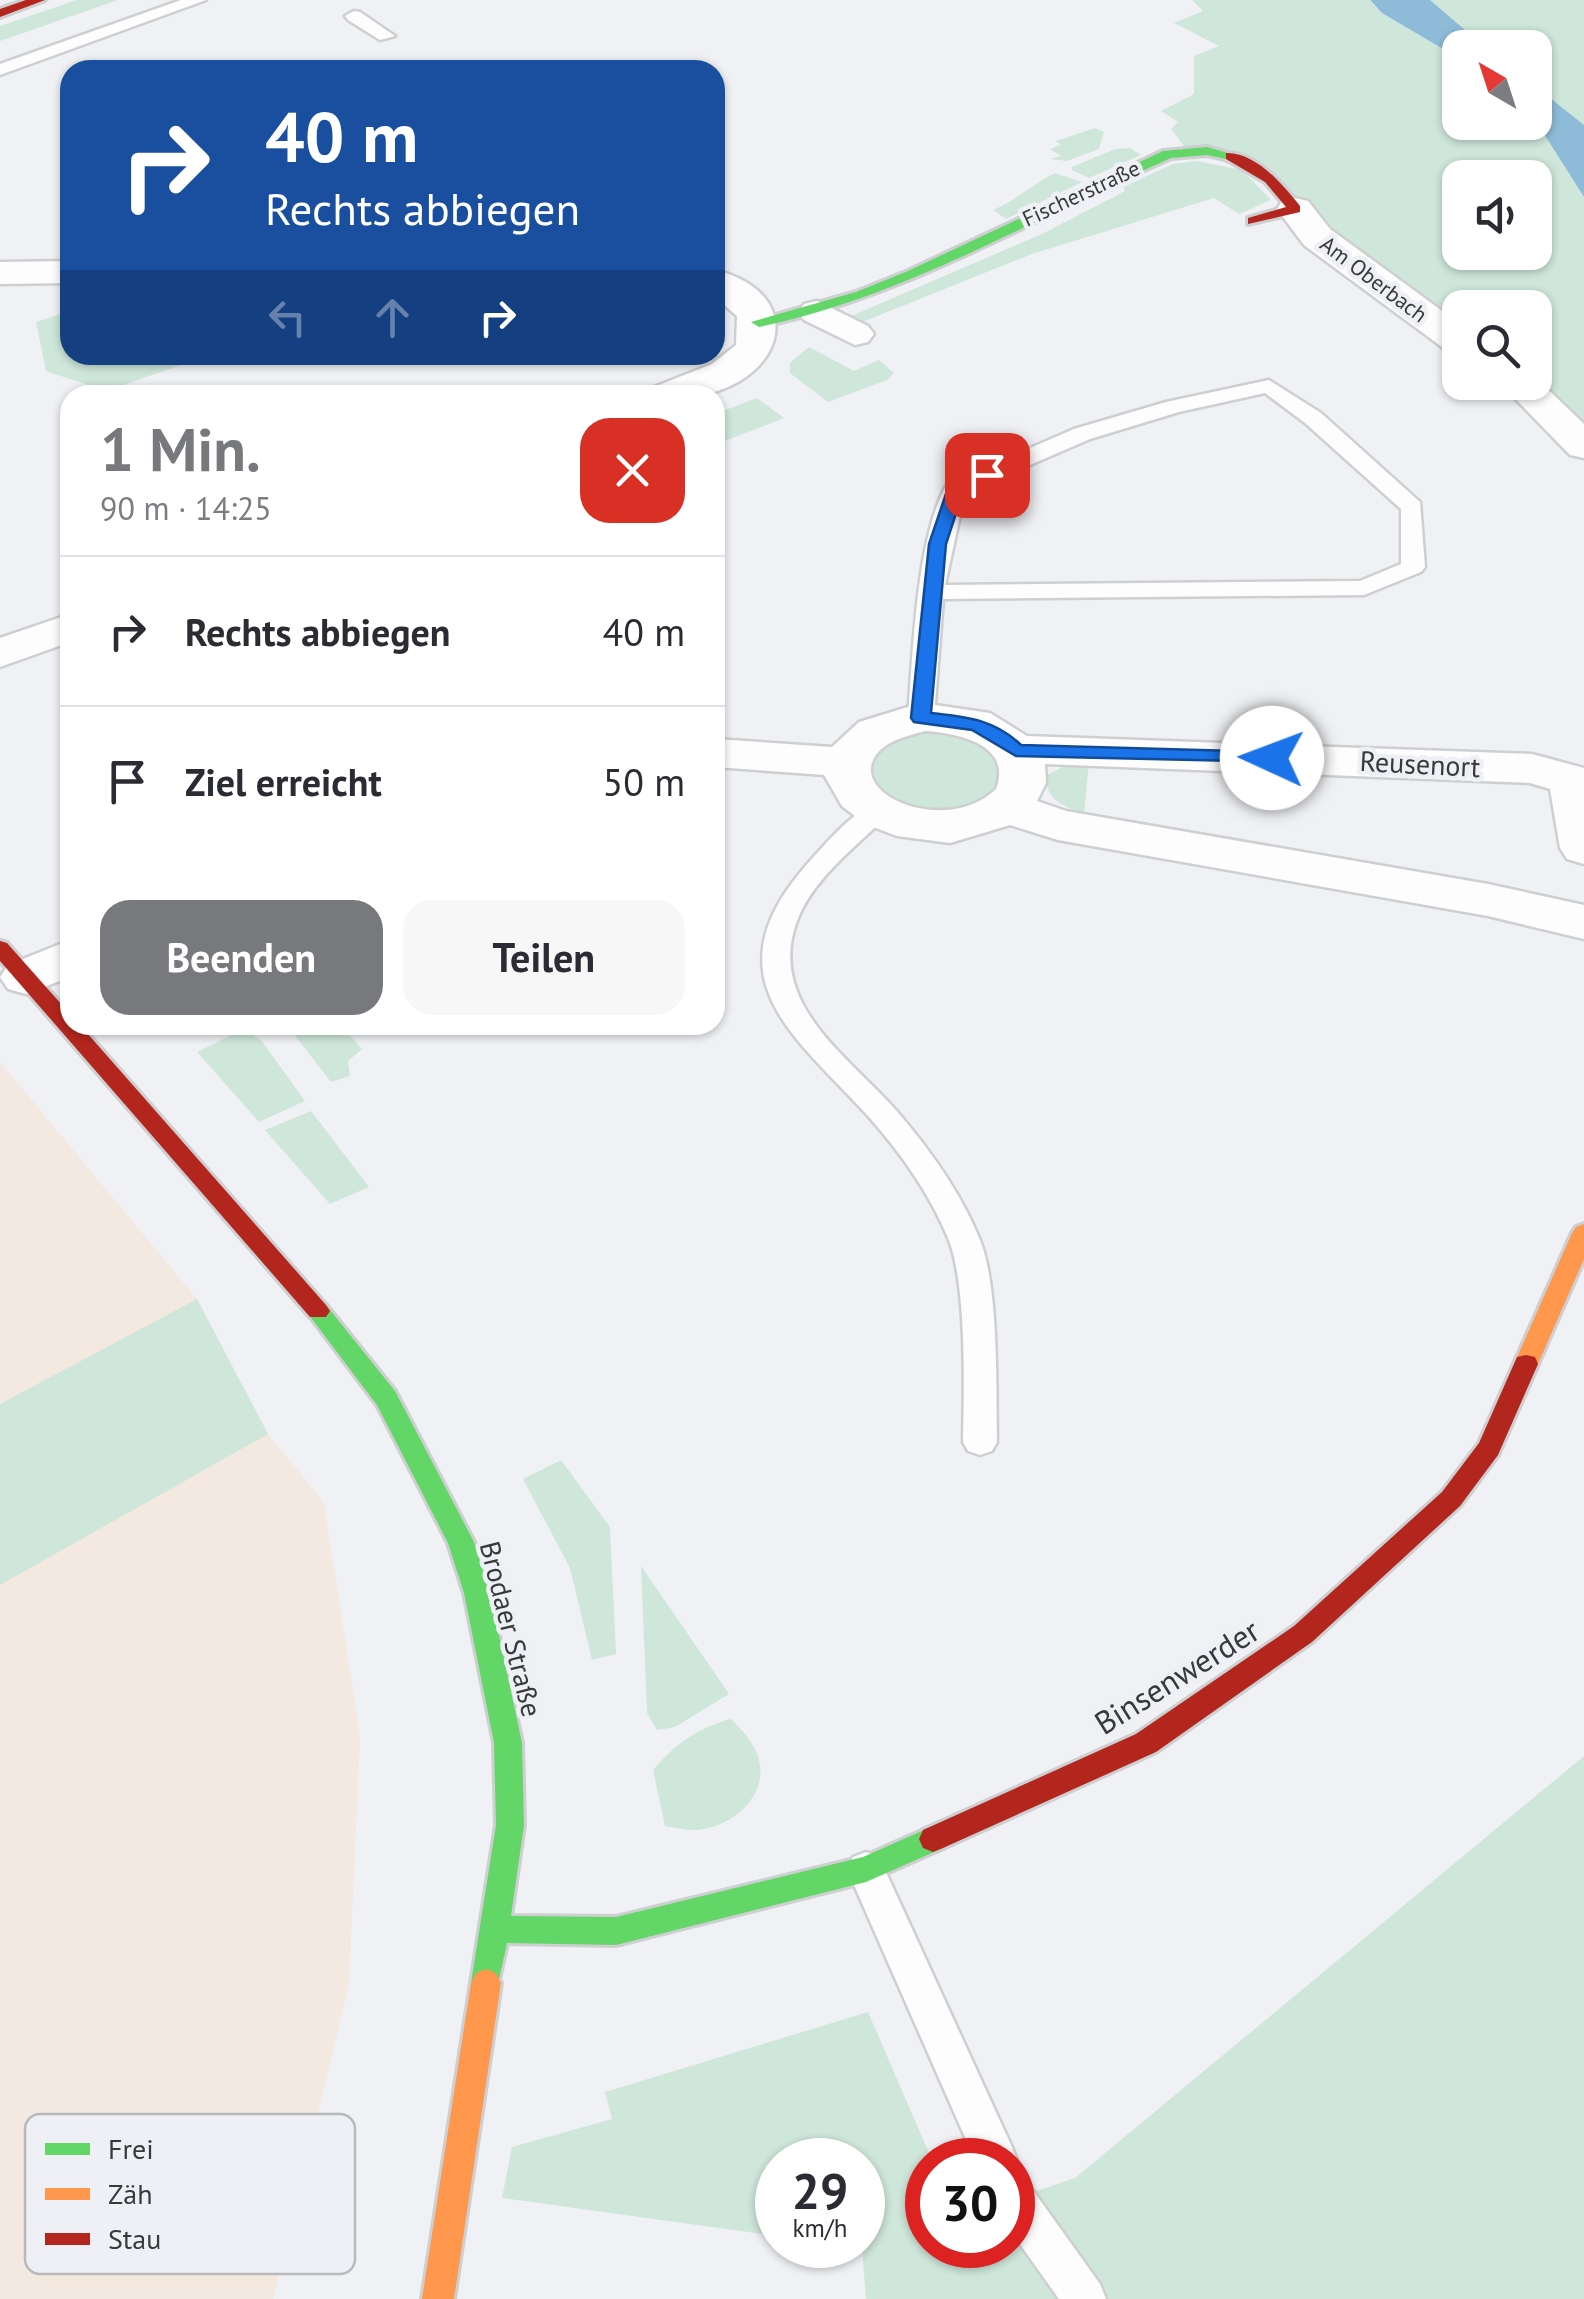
<!DOCTYPE html>
<html lang="de">
<meta charset="utf-8">
<style>
body{margin:0;font-family:"PT Sans",sans-serif;background:#f7f7f7;color:#2b2b33;height:100vh;display:flex;flex-direction:column;font-size:38px;white-space:nowrap}
*{box-sizing:border-box;margin:0}
p{font-size:32px;color:#7c7c81}
.icon{flex:none;width:55px;height:55px;fill:none;stroke:currentColor;stroke-width:2;stroke-linecap:round;stroke-linejoin:round}
.map{position:relative;flex:1;overflow:hidden}
.drawer{position:absolute;left:60px;top:385px;width:665px;height:650px;display:flex;flex-direction:column;background:#fff;border-radius:30px;box-shadow:0 2px 8px #0004}
.drawer>*{flex:none}
.banner{position:absolute;left:60px;top:60px;width:665px;height:305px;border-radius:30px;box-shadow:0 2px 8px #0004;background:#1a4fa0;color:#fff;overflow:hidden}
.needle{width:65px;rotate:321deg}
.controls{position:absolute;left:1442px;top:30px;display:grid;gap:20px}
.controls a{display:grid;place-items:center;width:110px;height:110px;border-radius:20px;background:#fff;box-shadow:0 2px 8px #0004;font-size:50px}
.speed{position:absolute;left:755px;top:2138px;display:flex;gap:20px;font-size:50px;font-weight:700;text-align:center}
.speed>*{display:grid;place-content:center;width:130px;height:130px;border-radius:50%;background:#fff;box-shadow:0 2px 8px #0004;line-height:1}
.speed small{font-size:25px;font-weight:400}
.speed .limit{border:15px solid #d22;background:#fff;color:#111}
.pin{position:absolute;display:grid;place-items:center;width:85px;height:85px;color:#fff;margin:-42px;border-radius:20px;box-shadow:0 5px 15px #0006}
.me{position:absolute;width:110px;margin:-55px;rotate:272deg;stroke-linejoin:round;filter:drop-shadow(0 0 8px #0008)}
.turn{display:flex;align-items:center;gap:35px;height:210px;padding:0 40px;font-size:45px}
.turn .icon{width:130px;height:130px;stroke-width:2.5}
.turn b{display:block;font-size:70px;line-height:85px}
.lanes{display:flex;align-items:center;height:95px;padding:0 40px;background:#0003;justify-content:center;gap:50px;direction:ltr}
.lanes .off{opacity:.35}
.round{display:grid;place-items:center;flex:none;width:105px;height:105px;border-radius:30px;background:#f7f7f7}
.overview{display:flex;align-items:center;justify-content:space-between;height:170px;padding:0 40px}
h1{font-size:60px;font-weight:800;line-height:75px;color:#78797c}
.primary-button{display:flex;gap:20px;margin-top:auto;padding:20px 40px}
.primary-button a{flex:1;height:115px;border-radius:30px;background:#78797c;color:#fff;font-size:40px;font-weight:800;line-height:115px;text-align:center}
.primary-button a+a{background:#f7f7f7;color:#2b2b33}
ul{padding:0;list-style:none}
li{display:flex;align-items:center;gap:30px;height:150px;padding:0 40px;border-top:2px solid #e1e1e2}
li div{flex:1}
li b{display:block;font-size:38px}
li em{font-style:normal}
.map>svg:first-child{display:block}
.education{fill:#f3e9e1}
.green{fill:#cee7da;fill-rule:evenodd}
.water{fill:#8ebcd8}
.lines{fill:none;stroke-linecap:round;stroke-linejoin:round}
.lane-casing{stroke:#cecfd1;stroke-width:5}
.street-casing{stroke:#cecfd1;stroke-width:5}
.fast-casing{stroke:#cecfd1;stroke-width:6}
.slow-casing{stroke:#cecfd1;stroke-width:6}
.jam-casing{stroke:#cecfd1;stroke-width:6}
.lane{fill:#fdfdfd;fill-rule:evenodd}
.street{fill:#fdfdfd;fill-rule:evenodd}
.fast{fill:#63d668;fill-rule:evenodd}
.slow{fill:#ff974d;fill-rule:evenodd}
.jam{fill:#b3261e;fill-rule:evenodd}
.route{fill:#1a73e8;stroke:#114b97;stroke-width:2.5}
.labels{text-anchor:middle;stroke-width:9;stroke-linejoin:round;paint-order:stroke}
.far-street-label{font-size:22px;fill:#38393b;stroke:#eff0f5}
.street-label{font-size:28px;fill:#38393b;stroke:#eff0f5}
.near-street-label{font-size:32px;fill:#38393b;stroke:#eff0f5}
.key{fill:#eff0f5;stroke:#b8b9bd;stroke-width:2.5}
.key-label{font-size:28px;fill:#38393b}
</style>
<div class="map">
<svg width="1584" height="2299" viewBox="0 0 1584 2299">
<rect width="100%" height="100%" fill="#f0f1f4"/>
<!-- education -->
<polygon class="education" points="0,1062 197,1299 268,1434 324,1503 360,1736 349,1984 273,2299 0,2299"/>
<!-- green -->
<g class="green">
<polygon points="77,0 118,0 0,41 0,26"/>
<path d="M 1192,0 L 1369,0 L 1382,13 L 1460,59 L 1460,122 L 1535,120 L 1584,197 L 1584,446 L 1535,382 L 1535,308 L 1460,308 L 1460,342 L 1379,286 L 1276,180 L 1187,150 L 1171,129 L 1178,122 L 1161,111 L 1194,94 L 1194,56 L 1219,46 L 1174,23 L 1203,11 ZM 1460,178 L 1535,178 L 1535,252 L 1460,252 Z"/>
<polygon points="1430,0 1584,0 1584,125 1535,86 1535,48 1485,47"/>
<polygon points="1095,128 1104,132 1099,149 1067,161 1050,159 1061,156 1050,149 1061,145 1056,141"/>
<polygon points="1130,148 1141,155 1089,178 1072,170 1072,167 1115,149"/>
<polygon points="1197,161 1242,170 1271,200 1239,214 1214,198 1032,254 860,323 849,317 1044,233 1125,191 1123,187 1173,164"/>
<path d="M 1055,173 L 1082,182 L 1006,219 L 993,210 C 1017,200 1031,185 1055,173 Z"/>
<polygon points="70,311 70,355 210,355 106,391 46,371 36,322"/>
<polygon points="809,347 854,371 879,360 894,373 887,380 828,402 790,373 790,363"/>
<polygon points="757,398 784,418 715,445 715,414"/>
<path d="M 925,730 C 961,730 980,738 1004,764 L 1000,791 C 977,804 954,817 926,813 C 895,809 839,769 887,743 C 898,737 913,734 925,730 Z"/>
<path d="M 1074,761 L 1089,761 L 1084,814 C 1065,807 1043,799 1047,775 Z"/>
<polygon points="287,1025 340,1025 362,1049 348,1061 350,1076 331,1082"/>
<polygon points="244,1029 261,1040 305,1101 259,1122 197,1052"/>
<polygon points="311,1111 369,1187 330,1204 265,1130"/>
<polygon points="197,1299 268,1434 0,1585 0,1404"/>
<polygon points="561,1460 610,1527 616,1654 592,1660 570,1568 523,1479"/>
<polygon points="641,1566 729,1694 675,1727 657,1730 647,1713"/>
<path d="M 731,1719 C 743,1731 758,1747 760,1765 C 765,1800 729,1828 696,1830 C 687,1831 675,1827 665,1826 L 653,1770 C 675,1744 699,1727 731,1719 Z"/>
<polygon points="1584,1756 1584,2299 866,2299 862,2248 840,2245 862,2245 862,2160 778,2160 777,2236 502,2198 512,2147 612,2119 605,2092 868,2012 932,2160 928,2160 928,2245 1012,2245 1013,2199 1075,2178"/>
</g>
<!-- water -->
<g class="water">
<polygon points="1370,0 1430,0 1485,47 1460,48 1460,59 1382,13"/>
<polygon points="1535,86 1584,125 1584,197 1535,120"/>
</g>
<g class="lines">
<!-- lane casing -->
<g class="lane-casing">
<g id="lane">
<polygon points="181,0 206,0 0,75 0,64"/>
<polygon points="354,11 360,12 395,36 380,40 348,20 345,16"/>
<path d="M 1269,380 L 1321,413 L 1420,502 L 1425,567 L 1421,572 L 1364,595 L 943,599 L 934,717 L 921,725 L 912,722 L 908,717 C 913,654 916,538 947,484 L 1074,429 L 1166,402 ZM 1265,393 L 1305,423 L 1401,509 L 1401,564 L 1360,581 L 945,585 L 965,493 L 1090,439 L 1179,412 Z"/>
<path d="M 876,804 L 889,812 L 885,818 C 854,848 812,880 797,921 C 765,1006 854,1060 901,1116 C 932,1153 961,1193 979,1238 C 999,1283 996,1390 997,1442 L 992,1451 L 980,1455 L 968,1451 L 963,1442 C 964,1390 967,1283 948,1238 C 930,1194 900,1152 869,1117 C 795,1036 710,979 803,869 C 819,851 854,809 876,804 Z"/>
<polygon points="866,1852 879,1857 1011,2145 1017,2160 1012,2170 1012,2160 975,2160 847,1869 853,1857"/>
<polygon points="1012,2176 1027,2182 1100,2284 1106,2299 1059,2299 1012,2233"/>
</g>
</g>
<!-- street casing -->
<g class="street-casing">
<g id="street">
<polygon points="1295,198 1308,201 1330,229 1460,324 1460,353 1446,350 1304,245 1277,209 1282,201"/>
<polygon points="70,261 70,283 0,284 0,262"/>
<path d="M 715,270 C 807,293 787,377 703,395 C 687,398 666,395 648,395 L 654,387 L 712,364 L 736,345 L 737,316 L 715,297 Z"/>
<polygon points="817,301 868,326 874,334 868,342 855,345 804,320 798,312 804,304"/>
<polygon points="1535,377 1584,424 1584,458 1570,455 1499,382 1535,382"/>
<polygon points="70,614 70,642 0,667 0,638"/>
<path d="M 921,703 L 990,713 L 1027,736 L 1532,754 L 1584,768 L 1584,864 L 1567,859 L 1560,848 L 1550,789 L 1530,783 L 1045,764 L 1046,783 L 1037,801 L 1066,811 L 1488,884 L 1584,905 L 1584,939 L 1488,916 L 1058,840 L 1010,825 L 950,843 L 897,836 L 865,824 L 842,806 L 824,775 L 715,767 L 715,739 L 832,747 L 859,722 ZM 925,731 C 957,733 1013,744 996,789 C 948,836 847,796 876,755 C 887,740 908,736 925,731 Z"/>
<polygon points="70,940 70,977 26,994 8,989 0,977 8,965"/>
</g>
</g>
<!-- fast casing -->
<g class="fast-casing">
<g id="fast">
<path d="M 1207,147 L 1238,156 L 1231,160 L 1207,155 L 1171,158 C 1034,218 907,296 759,327 L 751,322 L 856,292 L 908,271 L 1163,151 Z"/>
<polygon points="318,1302 326,1305 395,1391 474,1542 490,1593 522,1743 524,1825 511,1916 616,1917 863,1857 933,1826 943,1830 947,1839 943,1848 866,1882 616,1945 507,1943 496,1993 486,1997 476,1993 471,1983 496,1825 494,1743 464,1593 448,1543 377,1405 306,1311 310,1305"/>
</g>
</g>
<!-- slow casing -->
<g class="slow-casing">
<g id="slow">
<polygon points="1584,1224 1584,1259 1538,1364 1535,1371 1517,1371 1514,1364 1572,1233 1576,1227"/>
<polygon points="486,1969 496,1973 501,1983 454,2299 422,2299 471,1983 476,1973"/>
</g>
</g>
<!-- jam casing -->
<g class="jam-casing">
<g id="jam">
<polygon points="26,0 45,0 0,17 0,9"/>
<path d="M 1226,153 C 1256,152 1283,185 1300,206 L 1300,212 L 1248,224 L 1248,218 L 1286,207 L 1265,182 L 1226,159 Z"/>
<polygon points="0,941 7,943 70,1014 70,1025 80,1025 326,1305 330,1311 326,1317 310,1317 0,961"/>
<polygon points="1526,1355 1535,1357 1538,1364 1498,1455 1460,1506 1312,1642 1156,1752 943,1848 933,1852 923,1848 919,1839 923,1830 1136,1734 1294,1626 1442,1492 1479,1443 1517,1357"/>
</g>
</g>
<!-- lane -->
<use href="#lane" class="lane"/>
<!-- street -->
<use href="#street" class="street"/>
<!-- fast -->
<use href="#fast" class="fast"/>
<!-- slow -->
<use href="#slow" class="slow"/>
<!-- jam -->
<use href="#jam" class="jam"/>
</g>
<!-- route -->
<path class="route" d="M 987,470 L 993,472 L 993,479 L 963,492 L 946,544 L 931,713 C 966,717 994,719 1021,745 L 1272,752 L 1282,758 L 1279,762 L 1016,756 L 972,730 L 914,722 L 911,718 L 929,544 L 949,485 Z"/>
<g class="labels">
<!-- far-street labels -->
<g class="far-street-label">
<text transform="translate(1081 193) rotate(-25)" y="8">Fischerstraße</text>
<text transform="translate(1374 279) rotate(37)" y="8">Am Oberbach</text>
</g>
<!-- street labels -->
<g class="street-label">
<text transform="translate(1420 764) rotate(3)" y="10">Reusenort</text>
<text transform="translate(511 1629) rotate(76)" y="10">Brodaer Straße</text>
</g>
<!-- near-street labels -->
<g class="near-street-label">
<text transform="translate(1177 1677) rotate(-32)" y="11">Binsenwerder</text>
</g>
</g>
<!-- legend -->
<rect x="25" y="2114" width="330" height="160" rx="15" class="key"/>
<rect x="45" y="2143" width="45" height="12" fill="#63d668"/>
<rect x="45" y="2188" width="45" height="12" fill="#ff974d"/>
<rect x="45" y="2233" width="45" height="12" fill="#b3261e"/>
<g class="key-label">
<text x="108" y="2159">Frei</text>
<text x="108" y="2204">Zäh</text>
<text x="108" y="2249">Stau</text>
</g>
</svg>
<div class="controls">
<a><svg class="needle" viewBox="-14 -14 28 28"><path d="M0-13l5 13h-10z" fill="#e53935"/><path d="M0 13l5-13h-10z" fill="#7c7c81"/></svg></a>
<a><svg class="icon" aria-label="sound" viewBox="0 0 24 24"><path d="M4 9h4l5-4v14l-5-4H4zM17 9q2 3 0 6"/></svg></a>
<a><svg class="icon" aria-label="search" viewBox="0 0 24 24"><circle cx="10" cy="10" r="6"/><path d="M15 15l6 6"/></svg></a>
</div>
<div class="speed"><div>29<small>km/h</small></div><div class="limit">30</div></div>
<div class="pin" style="left:987px;top:475px;background:#d93025"><svg class="icon" aria-label="arrive" viewBox="0 0 24 24"><path d="M6 21V4h12l-3 4 3 4H6"/></svg></div>
<svg class="me" style="left:1272px;top:758px" viewBox="-20 -20 40 40"><circle r="19" fill="#fff"/><path d="M0-13L10 11 0 6-10 11z" fill="#1a73e8"/></svg>
<div class="banner">
<div class="turn"><svg class="icon" aria-label="right" viewBox="0 0 24 24"><path d="M7 20v-9h11M14 6l5 5-5 5"/></svg><div><b>40 m</b>Rechts abbiegen</div></div>
<div class="lanes"><svg class="icon off" aria-label="left" viewBox="0 0 24 24"><path d="M17 20v-9H6M10 6l-5 5 5 5"/></svg><svg class="icon off" aria-label="ahead" viewBox="0 0 24 24"><path d="M12 20V5M6 11l6-6 6 6"/></svg><svg class="icon" aria-label="right" viewBox="0 0 24 24"><path d="M7 20v-9h11M14 6l5 5-5 5"/></svg></div>
</div>
<section class="drawer">
<div class="overview"><div><h1>1 Min.</h1><p>90 m · 14:25</p></div><a class="round" style="background:#d93025;color:#fff"><svg class="icon" aria-label="close" viewBox="0 0 24 24"><path d="M6 6l12 12M18 6L6 18"/></svg></a></div>
<ul>
<li><svg class="icon" aria-label="right" viewBox="0 0 24 24"><path d="M7 20v-9h11M14 6l5 5-5 5"/></svg><div><b>Rechts abbiegen</b></div><em>40 m</em></li>
<li><svg class="icon" aria-label="arrive" viewBox="0 0 24 24"><path d="M6 21V4h12l-3 4 3 4H6"/></svg><div><b>Ziel erreicht</b></div><em>50 m</em></li>
</ul>
<div class="primary-button"><a>Beenden</a><a>Teilen</a></div>
</section>
</div>
